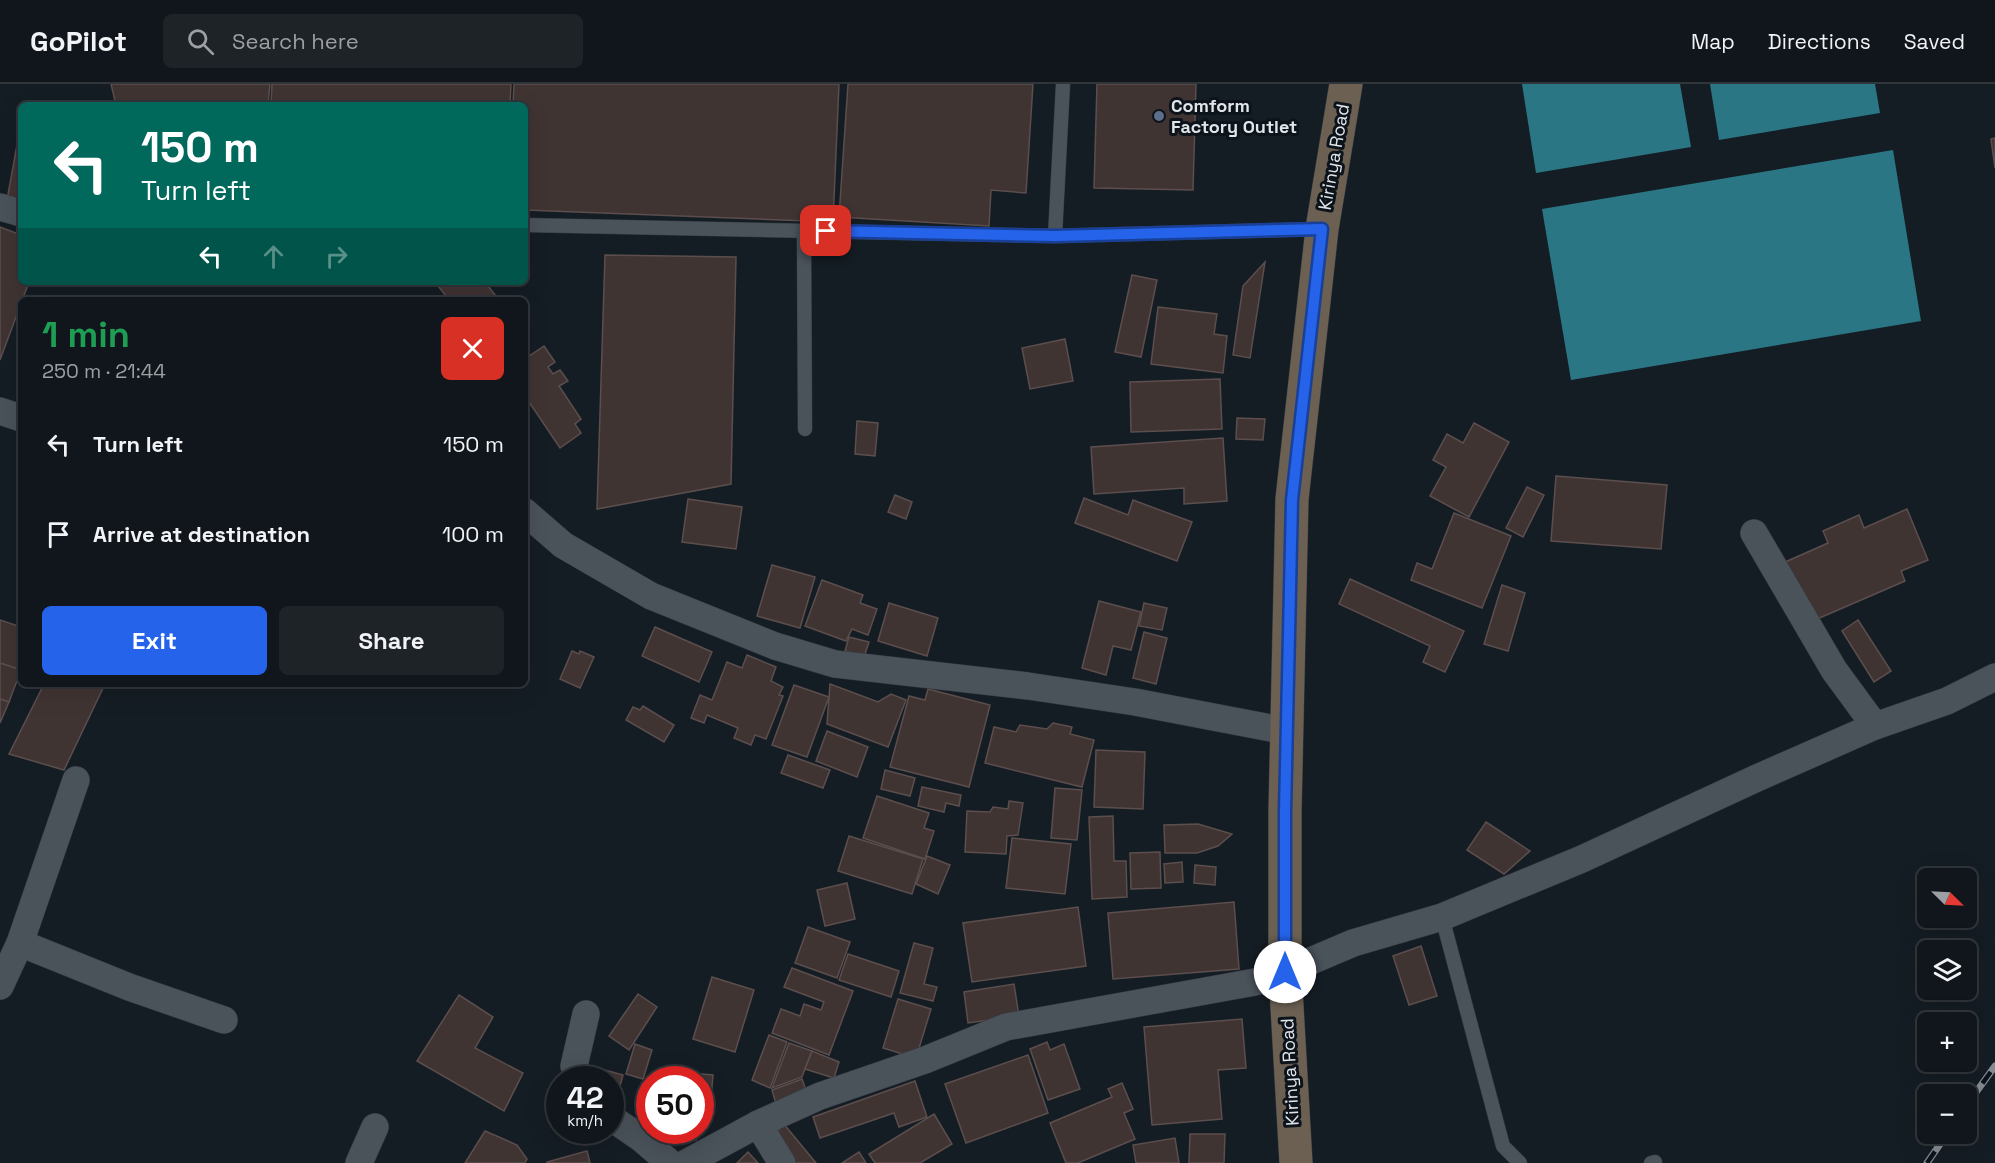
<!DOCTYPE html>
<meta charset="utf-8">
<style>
body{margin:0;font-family:"Space Grotesk",sans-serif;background:#1e2328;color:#f1f3f6;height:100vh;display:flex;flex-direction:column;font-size:22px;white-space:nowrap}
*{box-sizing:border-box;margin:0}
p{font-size:20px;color:#9c9fa3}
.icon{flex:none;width:33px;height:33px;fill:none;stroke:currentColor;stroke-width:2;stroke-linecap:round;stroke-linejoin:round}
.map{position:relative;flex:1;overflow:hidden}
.panel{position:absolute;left:18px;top:213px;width:510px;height:390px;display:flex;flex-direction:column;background:#10161b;border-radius:9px;box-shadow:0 6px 24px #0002,0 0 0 2px #30353a}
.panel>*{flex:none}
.banner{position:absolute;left:18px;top:18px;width:510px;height:183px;border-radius:9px;box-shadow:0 6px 24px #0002,0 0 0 2px #30353a;background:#00695c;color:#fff;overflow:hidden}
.needle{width:39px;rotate:114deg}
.fabs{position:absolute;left:1917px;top:784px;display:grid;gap:12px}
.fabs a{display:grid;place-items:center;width:60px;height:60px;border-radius:9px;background:#10161b;box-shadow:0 6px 24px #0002,0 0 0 2px #30353a;font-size:30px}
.speed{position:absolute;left:546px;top:982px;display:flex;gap:12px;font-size:30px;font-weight:700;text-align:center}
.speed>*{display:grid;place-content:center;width:78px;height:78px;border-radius:50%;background:#10161b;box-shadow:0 6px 24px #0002,0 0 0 2px #30353a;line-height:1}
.speed small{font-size:15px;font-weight:400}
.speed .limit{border:9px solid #d22;background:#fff;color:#111}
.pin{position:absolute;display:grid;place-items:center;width:51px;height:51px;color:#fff;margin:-26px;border-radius:12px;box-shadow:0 3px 9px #0006}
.me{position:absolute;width:66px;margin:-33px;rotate:0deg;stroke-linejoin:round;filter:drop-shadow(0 0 4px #0008)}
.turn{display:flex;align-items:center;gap:21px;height:126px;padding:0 24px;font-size:27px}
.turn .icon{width:78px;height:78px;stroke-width:2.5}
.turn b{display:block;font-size:42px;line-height:51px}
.lanes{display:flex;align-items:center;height:57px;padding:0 24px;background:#0003;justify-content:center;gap:30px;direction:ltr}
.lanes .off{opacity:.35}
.round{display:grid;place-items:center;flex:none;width:63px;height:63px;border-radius:9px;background:#1e2328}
.head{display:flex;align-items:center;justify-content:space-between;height:102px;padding:0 24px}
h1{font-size:36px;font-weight:600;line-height:45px;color:#1e9e55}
.action{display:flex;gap:12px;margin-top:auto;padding:12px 24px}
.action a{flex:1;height:69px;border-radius:9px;background:#2563eb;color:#fff;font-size:24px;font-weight:600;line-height:69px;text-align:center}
.action a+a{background:#1e2328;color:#f1f3f6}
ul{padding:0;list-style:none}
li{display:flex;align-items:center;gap:18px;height:90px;padding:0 24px}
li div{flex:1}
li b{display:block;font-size:22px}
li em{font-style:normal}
header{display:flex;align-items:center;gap:36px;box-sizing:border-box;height:84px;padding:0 30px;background:#10161b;border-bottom:2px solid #30353a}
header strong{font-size:28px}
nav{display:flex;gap:33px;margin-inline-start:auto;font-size:21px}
.search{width:420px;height:54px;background:#1e2328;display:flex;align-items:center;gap:15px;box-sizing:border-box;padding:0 21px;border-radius:9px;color:#9c9fa3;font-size:22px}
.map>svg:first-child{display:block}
.water{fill:#2a7684}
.building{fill:#403433;stroke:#5b4e4d;stroke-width:1.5}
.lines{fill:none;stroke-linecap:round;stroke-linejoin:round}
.lane-casing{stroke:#34383e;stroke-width:15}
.street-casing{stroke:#34383e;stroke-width:28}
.secondary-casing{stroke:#34383e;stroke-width:34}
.lane{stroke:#4a525a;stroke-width:14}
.street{stroke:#4a525a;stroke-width:27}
.secondary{stroke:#6b6052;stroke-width:33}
.rail-casing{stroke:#858b91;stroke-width:7}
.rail{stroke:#0c131a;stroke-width:4.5;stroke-dasharray:14;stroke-linecap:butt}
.route-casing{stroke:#184099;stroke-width:15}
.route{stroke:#2563eb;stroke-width:10}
.service-dot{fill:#5c6f8a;stroke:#0c131a;stroke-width:2}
.labels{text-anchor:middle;stroke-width:6;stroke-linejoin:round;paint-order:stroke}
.poi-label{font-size:18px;font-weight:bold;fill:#e0e5ea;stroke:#0c131a;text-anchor:start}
.street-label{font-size:18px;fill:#e0e5ea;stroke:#0c131a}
</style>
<header>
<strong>GoPilot</strong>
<div class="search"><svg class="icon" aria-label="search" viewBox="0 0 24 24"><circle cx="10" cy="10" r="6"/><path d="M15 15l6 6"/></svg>Search here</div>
<nav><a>Map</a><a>Directions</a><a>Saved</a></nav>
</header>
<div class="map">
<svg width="1995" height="1079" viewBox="0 0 1995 1079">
<rect width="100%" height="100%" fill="#151d24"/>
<!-- water -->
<g class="water">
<polygon points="1522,0 1680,0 1691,63 1536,89"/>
<polygon points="1710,0 1875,0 1880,29 1719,56"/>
<polygon points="1893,66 1921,237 1571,296 1542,125"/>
</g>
<!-- building -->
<g class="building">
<polygon points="111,0 270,0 268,21 116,21"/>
<polygon points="272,0 511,0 510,21 271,21"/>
<polygon points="514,0 839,0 833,138 525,126 525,21 513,21"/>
<polygon points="848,0 1033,0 1026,109 991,106 989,142 839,133"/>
<polygon points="1097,0 1196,0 1193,106 1094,104"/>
<polygon points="21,39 21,119 7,116"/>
<polygon points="1995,54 1995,84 1991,55"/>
<polygon points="0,143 21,151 21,198 29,198 0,276"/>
<polygon points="605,171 736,173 731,400 597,425"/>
<polygon points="1265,178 1250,274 1233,271 1243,202"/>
<polygon points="1132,191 1157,196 1141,273 1115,268"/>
<polygon points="435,198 485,198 499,216 449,216"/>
<polygon points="1158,223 1217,230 1214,250 1227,252 1223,289 1151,280"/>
<polygon points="1065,255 1073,297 1030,305 1022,264"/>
<polygon points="544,262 555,278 548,283 553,290 560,286 568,297 559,302 581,335 575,340 581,349 560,364 525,312 525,275"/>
<polygon points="1220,295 1222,345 1131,348 1130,298"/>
<polygon points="1237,334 1265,335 1263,356 1236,355"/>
<polygon points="857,337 878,339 875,372 855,370"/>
<polygon points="1474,339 1509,358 1469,433 1430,412 1446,383 1433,376 1447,350 1463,359"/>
<polygon points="1223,354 1227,417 1184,420 1184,404 1094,410 1091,363"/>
<polygon points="1556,392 1667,401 1661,465 1551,457"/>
<polygon points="1527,403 1544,411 1523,453 1506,444"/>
<polygon points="895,411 912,418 906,435 888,428"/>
<polygon points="1084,414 1128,431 1133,416 1192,438 1177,477 1075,439"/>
<polygon points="688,415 742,423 736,465 682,458"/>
<polygon points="1907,425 1928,476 1901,487 1905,497 1808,539 1783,479 1828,459 1823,447 1859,431 1864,444"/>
<polygon points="1454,429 1511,452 1482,524 1411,496 1417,479 1432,485"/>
<polygon points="772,481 815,493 800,544 757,532"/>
<polygon points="1350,495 1464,547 1445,588 1423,578 1430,562 1339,520"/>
<polygon points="822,496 863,511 860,519 877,525 868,551 852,545 846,557 805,542"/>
<polygon points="1502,501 1525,509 1508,567 1484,560"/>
<polygon points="1099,517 1141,528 1131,566 1113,562 1106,591 1082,584"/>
<polygon points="889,519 938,534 927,572 878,557"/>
<polygon points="1144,519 1167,524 1162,546 1139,542"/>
<polygon points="0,536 21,543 21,586 0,579"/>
<polygon points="1858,536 1891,587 1874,598 1842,547"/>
<polygon points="655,543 712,568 699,598 642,572"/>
<polygon points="1144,548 1167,554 1156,600 1133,594"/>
<polygon points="849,553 869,558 864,573 845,567"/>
<polygon points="572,567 579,570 580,567 594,573 580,604 560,595"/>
<polygon points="747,571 776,583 771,597 783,603 779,611 783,612 766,655 755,651 751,661 734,654 738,644 707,631 704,639 691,634 700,611 712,616 727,578 742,584"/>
<polygon points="0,579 21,586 9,618 0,615"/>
<polygon points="44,600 105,600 64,686 9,670"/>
<polygon points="830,600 878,618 891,610 906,616 888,663 827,640"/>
<polygon points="794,601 829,613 807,673 772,661"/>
<polygon points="928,605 990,621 969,703 890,683 909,612 925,616"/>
<polygon points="0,615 9,618 0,639"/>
<polygon points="643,622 674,641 664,658 626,636 633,623 640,626"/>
<polygon points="1053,639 1072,643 1070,650 1094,656 1082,703 985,679 994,643 1016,648 1020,641 1047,645"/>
<polygon points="827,647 868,663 857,693 816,677"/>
<polygon points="1096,666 1145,668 1143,725 1094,723"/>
<polygon points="788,671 830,686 823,704 781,689"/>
<polygon points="885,686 915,694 910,712 881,705"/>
<polygon points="922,703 961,711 959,722 946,719 944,728 918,722"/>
<polygon points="1055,704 1082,706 1077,756 1051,754"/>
<polygon points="877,712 929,729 924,744 934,747 925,775 863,754"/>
<polygon points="1009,717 1023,719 1018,751 1007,752 1006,770 965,768 967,727 990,728 993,723 1008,725"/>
<polygon points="1113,732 1114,777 1126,777 1127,813 1092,815 1089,733"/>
<polygon points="1486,738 1530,767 1504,790 1467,766"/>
<polygon points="1198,740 1232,750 1218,762 1197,769 1165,769 1164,741"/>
<polygon points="849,752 923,775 912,810 838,787"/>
<polygon points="1012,754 1071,760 1065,810 1006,804"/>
<polygon points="1160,768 1161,804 1131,805 1130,769"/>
<polygon points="927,772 950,781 938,810 916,800"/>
<polygon points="1182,778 1183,798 1165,799 1164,780"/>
<polygon points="1195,781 1216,783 1215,801 1194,799"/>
<polygon points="847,799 855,835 825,842 817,806"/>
<polygon points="1234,818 1239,885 1113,895 1108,829"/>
<polygon points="1078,823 1086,882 972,898 963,839"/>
<polygon points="808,843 850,858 837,894 795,879"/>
<polygon points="914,859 933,864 924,900 937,903 933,917 900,909"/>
<polygon points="1421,862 1437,912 1409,921 1393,872"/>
<polygon points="848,870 899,887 891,913 839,896"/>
<polygon points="792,884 853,907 829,971 772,949 781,925 800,932 804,920 821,926 824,918 784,903"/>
<polygon points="712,893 754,906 735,968 693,955"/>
<polygon points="1014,900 1019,932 968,939 964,908"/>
<polygon points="638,910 657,923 629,966 609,952"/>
<polygon points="459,911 493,933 475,964 523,989 504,1027 417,977"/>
<polygon points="898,915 931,925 916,974 883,964"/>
<polygon points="1242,935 1246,984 1218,986 1222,1035 1152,1041 1144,943"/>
<polygon points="769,951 787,958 770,1004 752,996"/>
<polygon points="1047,958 1050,966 1064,960 1080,1005 1048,1016 1030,965"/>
<polygon points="789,959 812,967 802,993 772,1004"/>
<polygon points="635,960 652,966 643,995 626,990"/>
<polygon points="812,967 839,978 834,994 805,985"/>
<polygon points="1028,971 1048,1029 966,1059 945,1000"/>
<polygon points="583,980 623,991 614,1023 610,1021 610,996 586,996"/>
<polygon points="665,987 713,991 709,1040 700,1039 700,996 664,996"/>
<polygon points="802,995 807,1009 776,1020 772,1006"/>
<polygon points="915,997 927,1033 899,1043 894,1029 820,1054 813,1033"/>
<polygon points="1122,999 1133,1025 1124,1029 1135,1055 1078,1079 1066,1079 1050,1039 1112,1013 1108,1005"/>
<polygon points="934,1030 952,1060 920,1079 875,1079 869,1070"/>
<polygon points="783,1039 816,1079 795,1079 774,1054"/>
<polygon points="485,1047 517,1061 527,1075 525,1079 465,1079"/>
<polygon points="660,1047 696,1047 696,1056 660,1053"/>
<polygon points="1190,1050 1225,1050 1224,1079 1189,1079"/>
<polygon points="1175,1054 1179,1079 1136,1079 1133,1061"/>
<polygon points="587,1067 590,1079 547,1079 547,1078"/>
<polygon points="748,1068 758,1079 737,1079"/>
<polygon points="859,1068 866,1079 842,1079"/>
</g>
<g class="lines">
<!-- lane casing -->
<g class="lane-casing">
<g id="lane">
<polyline points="525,141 1055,152 1322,145"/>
<polyline points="804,147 805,345"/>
<polyline points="1055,152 1063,0"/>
<polyline points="1442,833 1503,1062 1520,1079"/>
<polyline points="1651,1079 1655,1078"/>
</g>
</g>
<!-- street casing -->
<g class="street-casing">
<g id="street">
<polyline points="0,123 21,129"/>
<polyline points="0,327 21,334"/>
<polyline points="525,428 563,461 651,512 775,562 835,580 1028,602 1135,618 1287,647"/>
<polyline points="1754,449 1834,586 1875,642"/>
<polyline points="20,859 129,903 224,936"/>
<polyline points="0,902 20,859 76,696"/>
<polyline points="578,996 574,982 586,930"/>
<polyline points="610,1033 642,1055 670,1079"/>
<polyline points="758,1040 782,1079"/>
<polyline points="359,1079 375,1043"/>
<polyline points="686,1079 758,1040 820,1012 925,976 1006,943 1255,898 1285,888 1353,859 1442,833 1582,775 1757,694 1875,642 1947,617 1995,593"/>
</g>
</g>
<!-- secondary casing -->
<g class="secondary-casing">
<polyline id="secondary" points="1296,1079 1285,888 1285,727 1292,415 1322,145 1346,0"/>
</g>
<!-- lane -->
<use href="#lane" class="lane"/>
<!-- street -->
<use href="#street" class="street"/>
<!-- secondary -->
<use href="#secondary" class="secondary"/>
<!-- rail casing -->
<g class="rail-casing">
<g id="rail">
<polyline points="1966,1022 1995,982"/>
<polyline points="1927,1079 1947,1050"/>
</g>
</g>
<!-- rail -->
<use href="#rail" class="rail"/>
</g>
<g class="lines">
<!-- route casing -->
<g class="route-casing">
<polyline id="route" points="826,147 1055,152 1322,145 1292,416 1285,727 1285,888"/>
</g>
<!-- route -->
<use href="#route" class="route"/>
</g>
<!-- markers -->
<circle class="service-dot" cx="1159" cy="32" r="6"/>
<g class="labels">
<!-- poi labels -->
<g class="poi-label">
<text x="1171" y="28">Comform<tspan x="1171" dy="21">Factory Outlet</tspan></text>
</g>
<!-- street labels -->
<g class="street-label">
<text transform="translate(1334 73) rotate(-80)" y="6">Kirinya Road</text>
<text transform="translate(1290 988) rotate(-93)" y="6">Kirinya Road</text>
</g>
</g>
</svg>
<div class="fabs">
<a><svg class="needle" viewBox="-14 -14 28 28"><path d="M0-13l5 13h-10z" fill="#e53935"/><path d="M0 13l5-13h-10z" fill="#9c9fa3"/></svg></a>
<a><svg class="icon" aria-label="layers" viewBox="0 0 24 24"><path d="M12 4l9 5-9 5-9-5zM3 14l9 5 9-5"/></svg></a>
<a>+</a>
<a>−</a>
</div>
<div class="speed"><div>42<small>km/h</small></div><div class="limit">50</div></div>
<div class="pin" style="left:826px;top:147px;background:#d93025"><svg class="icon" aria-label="arrive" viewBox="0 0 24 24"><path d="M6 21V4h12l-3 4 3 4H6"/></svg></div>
<svg class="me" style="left:1285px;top:888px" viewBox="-20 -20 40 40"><circle r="19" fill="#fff"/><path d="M0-13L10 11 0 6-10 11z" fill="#2563eb"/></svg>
<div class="banner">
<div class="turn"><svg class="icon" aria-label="left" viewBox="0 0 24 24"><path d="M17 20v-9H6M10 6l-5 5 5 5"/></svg><div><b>150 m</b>Turn left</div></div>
<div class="lanes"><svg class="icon" aria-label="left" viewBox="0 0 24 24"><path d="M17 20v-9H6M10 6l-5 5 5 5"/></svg><svg class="icon off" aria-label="ahead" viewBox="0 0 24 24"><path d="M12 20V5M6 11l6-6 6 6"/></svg><svg class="icon off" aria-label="right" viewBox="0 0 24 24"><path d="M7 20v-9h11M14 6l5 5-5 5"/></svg></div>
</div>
<section class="panel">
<div class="head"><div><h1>1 min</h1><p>250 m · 21:44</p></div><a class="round" style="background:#d93025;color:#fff"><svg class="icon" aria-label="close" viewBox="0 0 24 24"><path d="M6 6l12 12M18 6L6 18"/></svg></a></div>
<ul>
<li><svg class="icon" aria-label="left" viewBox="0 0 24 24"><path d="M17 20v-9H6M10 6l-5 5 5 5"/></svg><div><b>Turn left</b></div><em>150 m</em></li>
<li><svg class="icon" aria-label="arrive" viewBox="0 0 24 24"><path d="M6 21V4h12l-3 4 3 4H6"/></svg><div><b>Arrive at destination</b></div><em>100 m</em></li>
</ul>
<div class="action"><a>Exit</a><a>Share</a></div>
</section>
</div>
